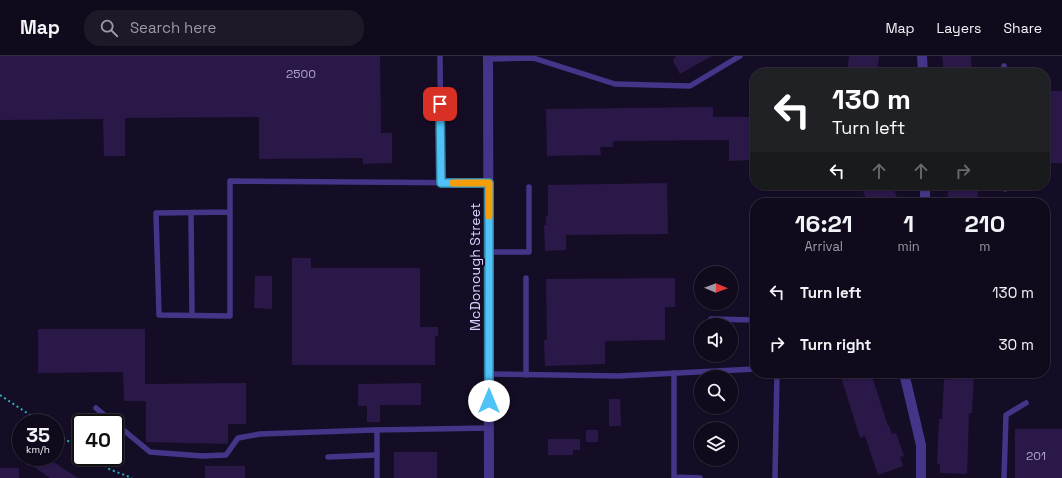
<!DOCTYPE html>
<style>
body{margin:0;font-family:"Space Grotesk",sans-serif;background:#1e1829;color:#f1f3f6;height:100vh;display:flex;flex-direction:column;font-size:15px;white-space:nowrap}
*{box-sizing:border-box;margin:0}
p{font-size:13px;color:#9c9aa3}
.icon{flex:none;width:22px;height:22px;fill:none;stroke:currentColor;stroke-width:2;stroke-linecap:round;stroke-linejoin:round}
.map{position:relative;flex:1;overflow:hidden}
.sheet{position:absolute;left:750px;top:142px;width:300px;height:180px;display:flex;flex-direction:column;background:#100a1c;border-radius:16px;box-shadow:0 1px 3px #0004,0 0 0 1px #302b3b}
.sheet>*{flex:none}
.hud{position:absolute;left:750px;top:12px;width:300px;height:122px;border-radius:16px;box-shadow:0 1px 3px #0004,0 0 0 1px #302b3b;background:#202124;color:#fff;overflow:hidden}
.needle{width:26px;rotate:91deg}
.buttons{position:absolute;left:694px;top:210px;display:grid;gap:8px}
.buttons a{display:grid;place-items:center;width:44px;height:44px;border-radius:50%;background:#100a1c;box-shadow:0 1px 3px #0004,0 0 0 1px #302b3b;font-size:20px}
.speed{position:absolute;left:12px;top:358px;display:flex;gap:8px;font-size:20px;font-weight:700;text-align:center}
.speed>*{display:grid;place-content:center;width:52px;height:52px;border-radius:50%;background:#100a1c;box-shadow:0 1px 3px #0004,0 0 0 1px #302b3b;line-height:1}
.speed small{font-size:10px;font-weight:400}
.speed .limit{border:2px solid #111;border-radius:6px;background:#fff;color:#111}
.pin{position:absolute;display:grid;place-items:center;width:34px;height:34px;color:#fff;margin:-17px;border-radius:8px;box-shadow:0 2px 6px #0006}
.me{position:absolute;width:44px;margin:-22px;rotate:0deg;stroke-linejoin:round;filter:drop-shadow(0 0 3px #0008)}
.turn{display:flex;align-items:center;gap:14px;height:84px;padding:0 16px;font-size:18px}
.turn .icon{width:52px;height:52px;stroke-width:2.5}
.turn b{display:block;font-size:28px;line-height:34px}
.lanes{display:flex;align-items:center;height:38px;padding:0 16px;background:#0003;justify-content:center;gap:20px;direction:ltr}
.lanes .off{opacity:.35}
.eta{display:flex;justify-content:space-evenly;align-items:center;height:68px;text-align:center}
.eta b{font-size:24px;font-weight:700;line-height:28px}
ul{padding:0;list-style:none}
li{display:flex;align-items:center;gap:12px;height:52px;padding:0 16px}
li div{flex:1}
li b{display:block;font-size:15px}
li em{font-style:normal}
header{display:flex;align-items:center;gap:24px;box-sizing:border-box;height:56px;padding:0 20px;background:#100a1c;border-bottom:1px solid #302b3b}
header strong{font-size:19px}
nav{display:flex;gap:22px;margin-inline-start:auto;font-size:14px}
.search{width:280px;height:36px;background:#1e1829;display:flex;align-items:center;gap:10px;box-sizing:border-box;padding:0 14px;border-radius:16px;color:#9c9aa3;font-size:15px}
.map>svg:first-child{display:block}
.building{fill:#291848}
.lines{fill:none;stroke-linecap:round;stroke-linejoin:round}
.path{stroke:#27b0be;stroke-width:2;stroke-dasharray:2 3;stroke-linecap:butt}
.service{stroke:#453588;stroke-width:5.5}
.minor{stroke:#453588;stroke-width:10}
.tertiary{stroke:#453588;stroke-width:10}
.route-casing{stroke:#337fa1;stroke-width:10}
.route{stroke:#4fc3f7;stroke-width:7}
.slow{stroke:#f59e0b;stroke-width:7}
.labels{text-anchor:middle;stroke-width:4;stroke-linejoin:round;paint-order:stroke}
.number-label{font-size:12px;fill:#b1a4d1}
.street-label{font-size:14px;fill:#ded2ff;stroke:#150d26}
</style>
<header>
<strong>Map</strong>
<div class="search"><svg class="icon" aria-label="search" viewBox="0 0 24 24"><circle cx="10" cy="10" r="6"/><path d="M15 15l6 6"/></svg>Search here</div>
<nav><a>Map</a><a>Layers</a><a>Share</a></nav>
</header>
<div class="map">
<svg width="1062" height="422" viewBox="0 0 1062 422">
<rect width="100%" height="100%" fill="#150d26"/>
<!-- building -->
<g class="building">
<polygon points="0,0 380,0 381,77 392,77 392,107 363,108 363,102 259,103 259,61 125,62 125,100 104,100 103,63 0,64"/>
<polygon points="676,0 712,0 680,18 673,5"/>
<polygon points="849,0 879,0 877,17 847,17"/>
<polygon points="942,0 971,0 972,17 944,17"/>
<rect x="1045" y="35" width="17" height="72"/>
<polygon points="713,51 713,61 755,61 755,104 729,105 729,84 613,85 613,91 600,91 601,99 547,100 546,53"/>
<polygon points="667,127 668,178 566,179 566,194 545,195 544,169 546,169 546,161 548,160 548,129"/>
<polygon points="865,129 889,129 890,132 893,131 899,147 868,147 862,133 866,131"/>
<polygon points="948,129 978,129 977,147 950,147 950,144 948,143"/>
<polygon points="292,202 311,202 311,212 420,212 420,271 438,271 438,280 435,280 435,309 292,309"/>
<polygon points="255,220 272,220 272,253 254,252"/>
<polygon points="675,222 675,251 665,251 665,284 605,285 605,308 545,310 544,284 547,284 546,223"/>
<polygon points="38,273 145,273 145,328 246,327 246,368 228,368 228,388 146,386 146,345 124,345 123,316 38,317"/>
<polygon points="854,317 867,317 868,321 872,320 888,370 889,370 892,378 896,377 904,400 900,401 903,410 878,419 865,380 860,382 841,321"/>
<polygon points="948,317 974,317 972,357 969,357 967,418 940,417 940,408 937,408 939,363 942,363 944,323 948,324"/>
<polygon points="421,327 421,349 380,349 380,366 367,366 367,350 358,350 358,328"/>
<polygon points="609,343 620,343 621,370 609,370"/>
<rect x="1015" y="373" width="47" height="49"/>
<rect x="586" y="374" width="12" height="12"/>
<polygon points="548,383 580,383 580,394 573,394 573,399 548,399"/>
<rect x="394" y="396" width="43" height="26"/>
<polygon points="32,401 46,401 78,422 50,422 28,407"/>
<rect x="205" y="410" width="40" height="12"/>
<rect x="0" y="412" width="19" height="10"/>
</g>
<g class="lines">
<!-- path -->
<g class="path">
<polyline points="0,339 42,367"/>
<polyline points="55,376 81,394"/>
<polyline points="92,401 109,413 132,422"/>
</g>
<!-- service -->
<g class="service">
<polyline points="440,0 441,127"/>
<polyline points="488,3 533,2 615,28 690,30 740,0"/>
<polyline points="1004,10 1004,17"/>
<polyline points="1005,129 1005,133"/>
<polyline points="230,156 156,157 159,259 230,260 230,125 489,127"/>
<polyline points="191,157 192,259"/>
<polyline points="489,196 529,196 529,131"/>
<polyline points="711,263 755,264"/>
<polyline points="674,317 674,421 700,422"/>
<polyline points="489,318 619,320 755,313"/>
<polyline points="526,319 526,222"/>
<polyline points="96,352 114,367"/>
<polyline points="115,367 150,396 202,400 226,399 238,382 260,378 374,374 489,372"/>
<polyline points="328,401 377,399"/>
<polyline points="377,422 377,374"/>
<polyline points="775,422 777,317"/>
<polyline points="1004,422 1006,359 1026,347"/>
</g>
<!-- minor -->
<g class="minor">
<polyline points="922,0 923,17"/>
<polyline points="925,147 925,129"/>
<polyline points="904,317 921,389 921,422"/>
</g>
<!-- tertiary -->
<polyline class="tertiary" points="488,0 489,422"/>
</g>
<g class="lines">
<!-- route casing -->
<g class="route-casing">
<polyline id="route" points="440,48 441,127 489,127 489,345"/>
</g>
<!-- route -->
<use href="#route" class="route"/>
<!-- slow -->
<polyline class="slow" points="453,127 489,127 489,160"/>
</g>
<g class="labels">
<!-- number labels -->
<g class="number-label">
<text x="301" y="22">2500</text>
<text x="1036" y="404">201</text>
</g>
<!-- street labels -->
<g class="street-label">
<text transform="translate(475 211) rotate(-90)" y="5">McDonough Street</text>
</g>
</g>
</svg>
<div class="buttons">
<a><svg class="needle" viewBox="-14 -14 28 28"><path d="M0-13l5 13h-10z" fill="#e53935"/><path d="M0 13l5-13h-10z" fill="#9c9aa3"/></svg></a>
<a><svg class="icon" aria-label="sound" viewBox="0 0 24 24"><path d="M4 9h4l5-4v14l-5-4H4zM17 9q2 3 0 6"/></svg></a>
<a><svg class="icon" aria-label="search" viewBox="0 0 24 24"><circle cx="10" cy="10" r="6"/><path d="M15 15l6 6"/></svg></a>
<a><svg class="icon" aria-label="layers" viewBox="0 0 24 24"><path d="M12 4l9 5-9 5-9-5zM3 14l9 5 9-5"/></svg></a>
</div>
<div class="speed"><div>35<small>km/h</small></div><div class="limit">40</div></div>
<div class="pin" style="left:440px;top:48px;background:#d93025"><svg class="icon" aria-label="arrive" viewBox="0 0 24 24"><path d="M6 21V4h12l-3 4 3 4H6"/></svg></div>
<svg class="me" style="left:489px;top:345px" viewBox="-20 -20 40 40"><circle r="19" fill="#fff"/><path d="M0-13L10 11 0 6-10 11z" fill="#4fc3f7"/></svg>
<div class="hud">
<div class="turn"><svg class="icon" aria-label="left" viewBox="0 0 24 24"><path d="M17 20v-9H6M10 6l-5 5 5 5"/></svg><div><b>130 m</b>Turn left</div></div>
<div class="lanes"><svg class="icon" aria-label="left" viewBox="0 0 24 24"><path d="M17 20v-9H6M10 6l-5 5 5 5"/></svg><svg class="icon off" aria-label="ahead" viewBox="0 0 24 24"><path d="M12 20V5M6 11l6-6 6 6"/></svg><svg class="icon off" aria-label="ahead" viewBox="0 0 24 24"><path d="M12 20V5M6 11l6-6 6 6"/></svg><svg class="icon off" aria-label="right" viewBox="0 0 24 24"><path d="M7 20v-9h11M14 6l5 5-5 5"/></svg></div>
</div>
<section class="sheet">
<div class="eta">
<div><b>16:21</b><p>Arrival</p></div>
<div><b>1</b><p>min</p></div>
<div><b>210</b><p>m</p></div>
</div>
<ul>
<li><svg class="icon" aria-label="left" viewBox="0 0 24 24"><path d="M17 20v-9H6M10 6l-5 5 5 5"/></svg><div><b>Turn left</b></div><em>130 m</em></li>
<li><svg class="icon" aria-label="right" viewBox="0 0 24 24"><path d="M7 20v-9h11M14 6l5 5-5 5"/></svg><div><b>Turn right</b></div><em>30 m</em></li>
</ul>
</section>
</div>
